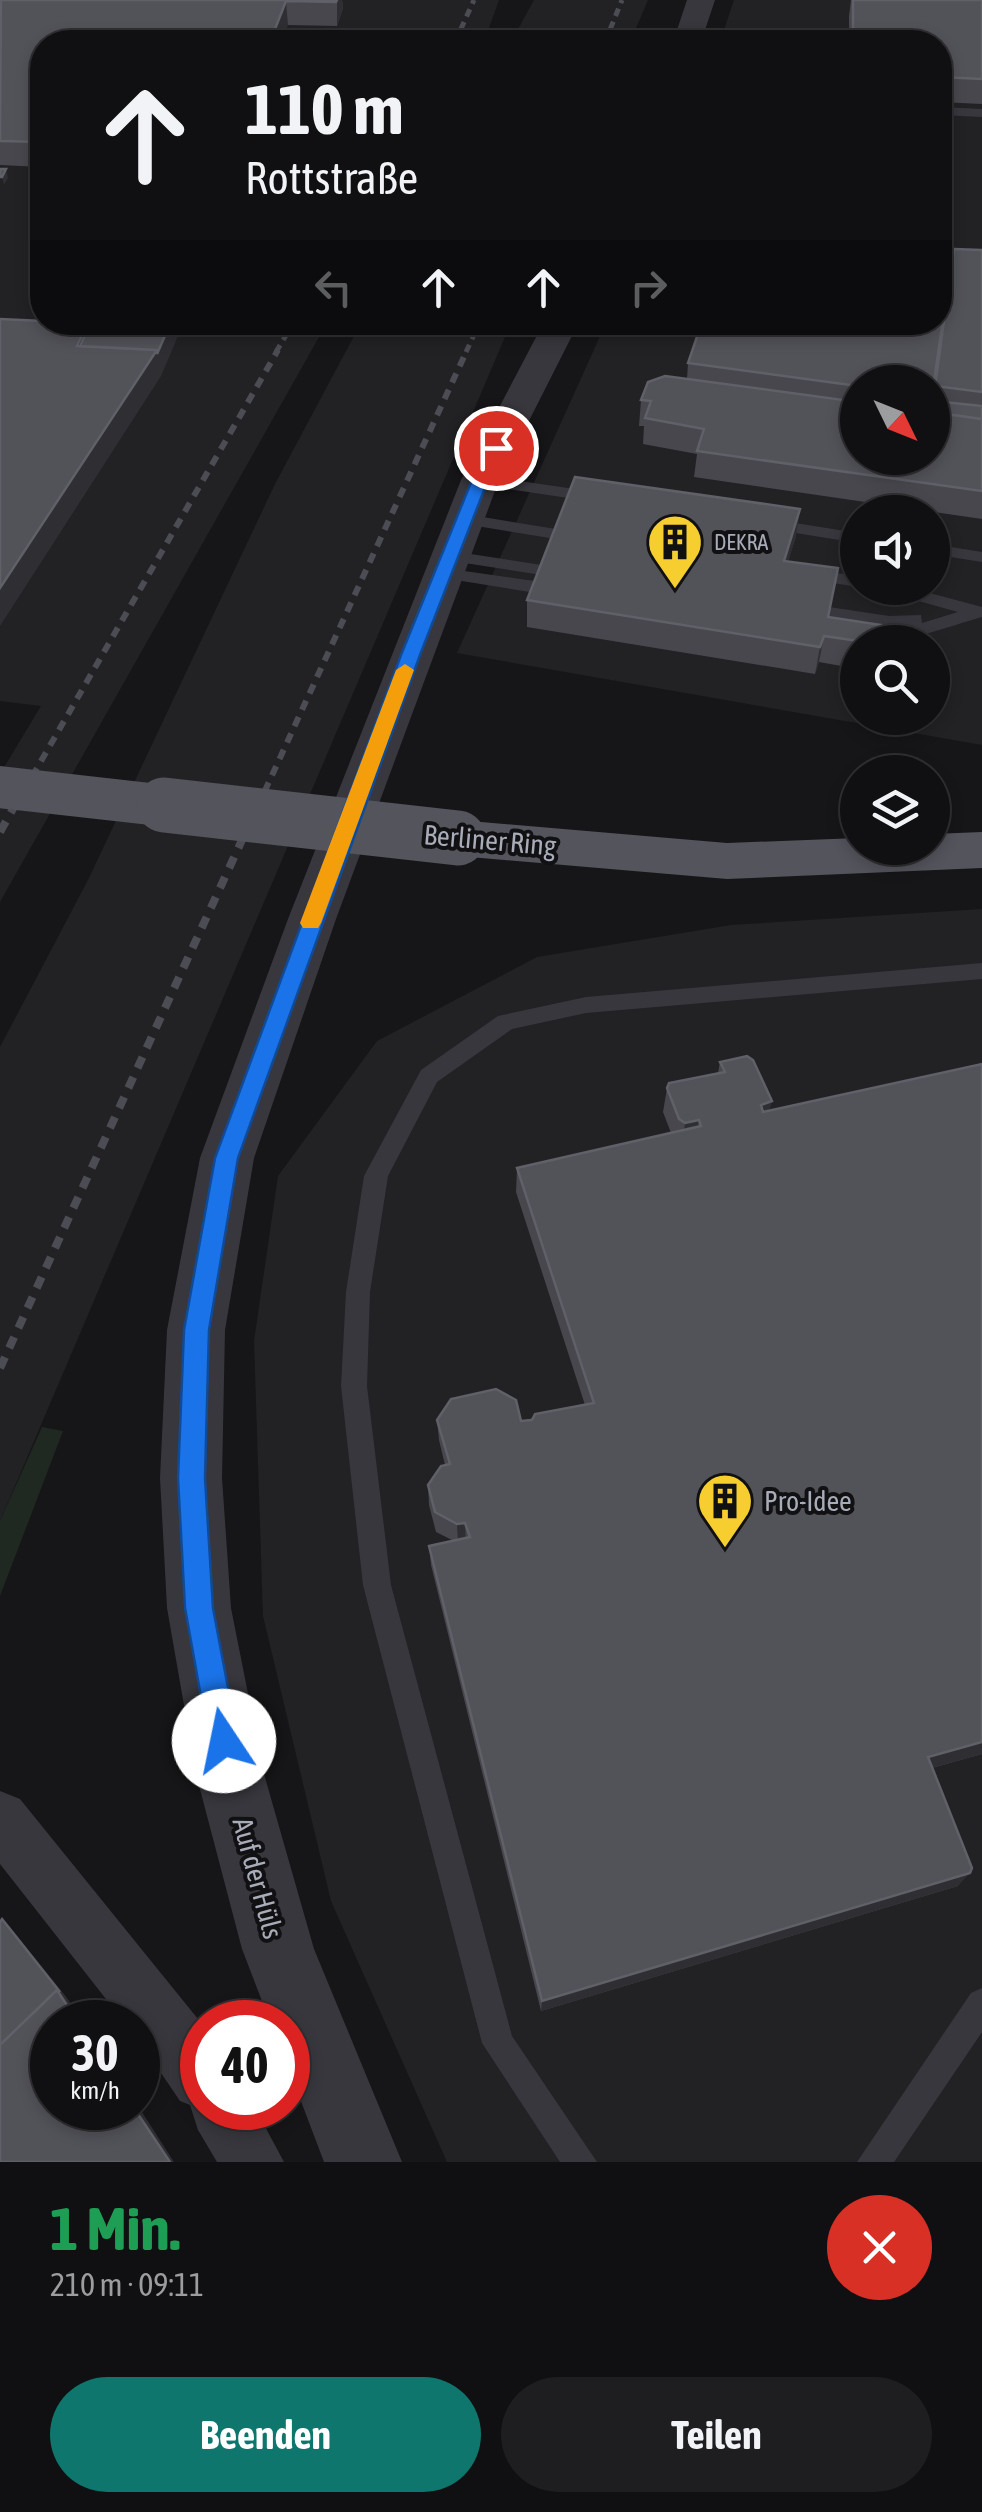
<!DOCTYPE html>
<html lang="de">
<meta charset="utf-8">
<style>
body{margin:0;font-family:"Asap Condensed",sans-serif;background:#1e1e20;color:#f1f3f6;height:100vh;display:flex;flex-direction:column;font-size:38px;white-space:nowrap}
*{box-sizing:border-box;margin:0}
p{font-size:32px;color:#9c9d9f}
.icon{flex:none;width:55px;height:55px;fill:none;stroke:currentColor;stroke-width:2;stroke-linecap:round;stroke-linejoin:round}
.map{position:relative;height:2162px;overflow:hidden}
.side{display:flex;flex-direction:column;background:#101012;flex:1}
.side>*{flex:none}
.hud{position:absolute;left:30px;top:30px;width:922px;height:305px;border-radius:40px;box-shadow:0 5px 15px #0003,0 0 0 2px #303032;background:#101012;color:#f1f3f6;overflow:hidden}
.needle{width:65px;rotate:133deg}
.buttons{position:absolute;left:840px;top:365px;display:grid;gap:20px}
.buttons a{display:grid;place-items:center;width:110px;height:110px;border-radius:50%;background:#101012;box-shadow:0 5px 15px #0003,0 0 0 2px #303032;font-size:50px}
.speed{position:absolute;left:30px;top:2000px;display:flex;gap:20px;font-size:50px;font-weight:700;text-align:center}
.speed>*{display:grid;place-content:center;width:130px;height:130px;border-radius:50%;background:#101012;box-shadow:0 5px 15px #0003,0 0 0 2px #303032;line-height:1}
.speed small{font-size:25px;font-weight:400}
.speed .limit{border:15px solid #d22;background:#fff;color:#111}
.pin{position:absolute;display:grid;place-items:center;width:85px;height:85px;color:#fff;margin:-42px;border:5px solid #fff;border-radius:50%;box-shadow:0 2px 10px #0007}
.me{position:absolute;width:110px;margin:-55px;rotate:349deg;stroke-linejoin:round;filter:drop-shadow(0 0 8px #0008)}
.turn{display:flex;align-items:center;gap:35px;height:210px;padding:0 50px;font-size:45px}
.turn .icon{width:130px;height:130px;stroke-width:2.5}
.turn b{display:block;font-size:70px;line-height:85px}
.lanes{display:flex;align-items:center;height:95px;padding:0 50px;background:#0003;justify-content:center;gap:50px;direction:ltr}
.lanes .off{opacity:.35}
.round{display:grid;place-items:center;flex:none;width:105px;height:105px;border-radius:52px;background:#1e1e20}
.head{display:flex;align-items:center;justify-content:space-between;height:170px;padding:0 50px}
h1{font-size:60px;font-weight:700;line-height:75px;color:#1e9e55}
.button{display:flex;gap:20px;margin-top:auto;padding:20px 50px}
.button a{flex:1;height:115px;border-radius:60px;background:#0f766e;color:#fff;font-size:40px;font-weight:700;line-height:115px;text-align:center}
.button a+a{background:#1e1e20;color:#f1f3f6}
.map>svg:first-child{display:block}
.built{fill:#222225;fill-rule:evenodd}
.green{fill:#202822}
.lines{fill:none;stroke-linecap:round;stroke-linejoin:round}
.service{fill:#37373d;fill-rule:evenodd}
.minor{fill:#37373d;fill-rule:evenodd}
.tertiary{fill:#37373d;fill-rule:evenodd}
.primary{fill:#53545c;fill-rule:evenodd}
.rail-far2{stroke:#4c4d54;stroke-width:5;stroke-dasharray:8 6;stroke-linecap:butt}
.rail-far1{stroke:#4c4d54;stroke-width:6;stroke-dasharray:10 8;stroke-linecap:butt}
.rail{stroke:#4c4d54;stroke-width:8;stroke-dasharray:12 10;stroke-linecap:butt}
.primary-bridge-far1{stroke:#53545c;stroke-width:42}
.primary-bridge{stroke:#53545c;stroke-width:55}
.wall{fill:#47474d;fill-rule:evenodd}
.shaded-wall{fill:#2f2f33}
.building{fill:#525259;stroke:#5f6068;stroke-width:2.5}
.route{fill:#1a73e8;stroke:#114b97;stroke-width:2.5}
.slow{fill:#f59e0b}
.labels{text-anchor:middle;stroke-width:8;stroke-linejoin:round;paint-order:stroke}
.far-poi-label{font-size:22px;fill:#a8abb8;stroke:#111113;text-anchor:start}
.street-label{font-size:28px;fill:#a8abb8;stroke:#111113}
.poi-label{font-size:28px;fill:#a8abb8;stroke:#111113;text-anchor:start}
</style>
<div class="map">
<svg width="982" height="2162" viewBox="0 0 982 2162">
<rect width="100%" height="100%" fill="#161618"/>
<!-- built -->
<g class="built">
<polygon points="0,0 499,0 484,42 42,42 42,322 327,323 0,902 0,774 41,706 0,701"/>
<polygon points="534,0 648,0 630,42 511,42"/>
<path d="M 734,0 L 982,0 L 982,745 L 457,653 L 606,323 L 940,322 L 940,42 L 720,42 ZM 858,382 L 932,382 L 932,458 L 858,458 ZM 858,512 L 932,512 L 932,588 L 858,588 ZM 858,642 L 932,642 L 932,718 L 858,718 Z"/>
<polygon points="361,323 511,323 0,1521 0,1047 88,880 275,484"/>
<polygon points="982,909 982,2162 447,2162 331,1901 263,1616 254,1341 278,1176 377,1041 537,957 731,925"/>
</g>
<!-- green -->
<polygon class="green" points="42,1427 63,1431 0,1596 0,1521"/>
<g class="lines">
<!-- service -->
<g class="service">
<polygon points="940,107 982,109 982,117 940,115"/>
<polygon points="480,475 595,492 603,497 595,502 474,484 474,476"/>
<polygon points="464,514 562,530 571,535 562,540 458,523 458,515"/>
<polygon points="770,519 858,533 858,543 764,528 762,524"/>
<polygon points="932,544 982,552 982,562 932,554"/>
<polygon points="451,551 548,566 557,571 548,576 445,560 442,556"/>
<polygon points="443,568 542,582 551,588 542,594 437,577 437,569"/>
<polygon points="807,569 858,576 858,587 801,578 801,570"/>
<path d="M 884,588 L 911,588 L 982,607 L 982,617 C 936,630 891,650 843,638 L 840,634 L 849,628 L 885,633 L 914,625 C 890,628 839,627 820,613 L 829,607 L 889,616 L 921,615 L 922,623 L 958,612 L 886,592 Z"/>
<polygon points="982,963 982,979 586,1013 512,1029 437,1082 388,1176 370,1292 367,1386 391,1585 512,2036 597,2162 560,2162 482,2043 363,1585 341,1386 346,1292 364,1176 421,1070 498,1016 586,997"/>
<polygon points="982,1988 982,2032 894,2162 857,2162 971,1993"/>
</g>
<!-- minor -->
<polygon class="minor" points="0,1791 20,1799 202,2024 202,2108 255,2108 284,2162 217,2162 198,2130 190,2105 180,2101 138,2039 138,2022 124,2022 0,1864"/>
<!-- tertiary -->
<g class="tertiary">
<polygon points="687,0 715,0 701,42 673,42"/>
<polygon points="544,322 579,322 499,480 336,919 254,1158 225,1330 222,1478 231,1608 264,1774 314,1949 402,2162 324,2162 288,2067 288,2022 270,2022 242,1949 196,1774 167,1608 160,1478 167,1330 200,1158 288,919 461,480"/>
</g>
<!-- primary -->
<polygon class="primary" points="458,820 727,843 858,838 858,848 932,848 932,834 982,832 982,868 727,879 458,856 441,850 433,838 441,826"/>
<!-- rail-far2 -->
<g class="rail-far2">
<polyline points="455,42 474,0"/>
<polyline points="605,42 622,0"/>
<polyline points="276,352 294,322"/>
<polyline points="466,352 480,322"/>
</g>
<!-- rail-far1 -->
<g class="rail-far1">
<polyline points="14,808 278,350"/>
<polyline points="257,808 467,350"/>
</g>
<!-- rail -->
<g class="rail">
<polyline points="0,832 15,805"/>
<polyline points="0,1368 258,805"/>
</g>
<!-- primary-bridge-far1 -->
<polyline class="primary-bridge-far1" points="0,787 186,808"/>
<!-- primary-bridge -->
<polyline class="primary-bridge" points="164,805 458,838"/>
</g>
<!-- wall -->
<g class="wall">
<polygon points="0,0 342,0 343,8 337,26 288,25 42,42 42,167 0,165"/>
<polygon points="851,0 982,0 982,104 940,102 940,42 849,42 849,16"/>
<path d="M 982,250 L 982,519 L 694,477 L 697,454 L 643,444 L 644,426 L 639,426 L 641,400 L 687,379 L 688,363 L 702,322 L 940,322 L 952,258 ZM 858,382 L 932,382 L 932,458 L 858,458 Z"/>
<polygon points="796,536 788,561 828,617 877,642 858,642 858,669 819,662 815,674 527,627 527,600"/>
<polygon points="720,1062 772,1101 769,1110 982,1064 982,1754 932,1768 958,1886 541,2011 431,1565 429,1546 454,1541 436,1532 429,1505 428,1485 445,1465 439,1440 437,1420 521,1421 585,1405 516,1192 517,1168 671,1133 663,1112 667,1088 718,1073"/>
</g>
<!-- shaded-wall -->
<g class="shaded-wall">
<polygon points="337,0 342,0 343,8 337,26"/>
<polygon points="286,1 288,25 281,42 270,42"/>
<polygon points="6,169 8,178 4,185 2,177"/>
<polygon points="171,322 184,322 161,376 0,626 0,588"/>
<polygon points="800,509 796,536 780,587 784,561"/>
<polygon points="824,636 819,662 815,674 820,647"/>
<polygon points="772,1101 766,1125 761,1105"/>
<polygon points="699,1120 695,1144 681,1147 685,1123"/>
<polygon points="465,1523 466,1542 458,1543 457,1524"/>
<polygon points="982,1742 982,1754 917,1772 928,1757"/>
<polygon points="970,1873 958,1886 541,2011 542,2001"/>
<polygon points="2,1919 10,1927 67,1998 83,2022 78,2022"/>
<polygon points="138,2106 174,2162 170,2162 134,2108 138,2108"/>
</g>
<!-- building -->
<g class="building">
<polygon points="1,0 337,0 336,2 286,1 270,42 42,42 42,142 0,141"/>
<polygon points="853,0 982,0 982,79 940,77 940,42 853,42"/>
<polygon points="0,169 6,169 2,177 0,177"/>
<polygon points="954,249 982,250 982,392 935,386"/>
<polygon points="940,257 952,258 932,395 932,382 858,382 858,386 688,363 702,322 859,322 913,330 914,322 940,322"/>
<polygon points="0,319 42,321 42,322 88,323 77,346 157,350 0,588"/>
<polygon points="91,322 171,322 157,354 157,350 80,346"/>
<polygon points="665,376 858,402 858,458 932,458 932,412 982,419 982,491 697,451 704,429 645,418 651,401 641,400 648,382"/>
<polygon points="934,401 982,406 982,419 933,412"/>
<polygon points="575,477 800,509 784,561 838,568 828,617 881,625 877,642 865,642 824,636 820,647 527,600"/>
<polygon points="747,1056 753,1060 772,1101 761,1105 763,1112 982,1064 982,1742 928,1757 972,1868 970,1873 542,2001 429,1546 470,1537 465,1523 457,1524 435,1512 428,1485 441,1466 450,1464 437,1420 451,1399 496,1389 516,1400 521,1421 532,1420 535,1414 594,1403 517,1168 701,1126 699,1120 685,1123 679,1119 667,1088 669,1083 725,1072 720,1062"/>
<polygon points="2,1919 60,1992 57,1990 0,2045 0,1922"/>
<polygon points="57,1990 78,2022 52,2022 52,2108 134,2108 170,2162 0,2162 0,2045"/>
</g>
<!-- route -->
<polygon class="route" points="496,443 505,448 488,480 420,655 238,1158 209,1330 205,1478 213,1608 238,1741 234,1751 224,1755 213,1751 209,1741 185,1608 178,1478 184,1330 215,1158 401,655 472,480 488,448"/>
<!-- slow -->
<polygon class="slow" points="405,664 414,670 321,923 318,928 303,928 300,923 396,670"/>
<!-- icons -->
<defs>
<g id="building-pin" transform="scale(2.875)"><path d="M0 17L-7.5 6A9.5 9.5 0 1 1 7.5 6Z" fill="#f6ce30" stroke="#111113"/><path d="M-4-6H4V6H1V3H-1V6H-4ZM-2.5-4.3h1.7v1.8h-1.7ZM.8-4.3h1.7v1.8H.8ZM-2.5-1h1.7V.8h-1.7ZM.8-1h1.7V.8H.8Z" fill="#111"/></g>
</defs>
<g fill-rule="evenodd">
<use href="#building-pin" x="675" y="542"/>
<use href="#building-pin" x="725" y="1501"/>
</g>
<g class="labels">
<!-- far-poi labels -->
<g class="far-poi-label">
<text x="714" y="550">DEKRA</text>
</g>
<!-- street labels -->
<g class="street-label">
<text transform="translate(490 840) rotate(5)" y="10">Berliner Ring</text>
<text transform="translate(258 1878) rotate(75)" y="10">Auf der Hüls</text>
</g>
<!-- poi labels -->
<g class="poi-label">
<text x="764" y="1511">Pro-Idee</text>
</g>
</g>
</svg>
<div class="buttons">
<a><svg class="needle" viewBox="-14 -14 28 28"><path d="M0-13l5 13h-10z" fill="#e53935"/><path d="M0 13l5-13h-10z" fill="#9c9d9f"/></svg></a>
<a><svg class="icon" aria-label="sound" viewBox="0 0 24 24"><path d="M4 9h4l5-4v14l-5-4H4zM17 9q2 3 0 6"/></svg></a>
<a><svg class="icon" aria-label="search" viewBox="0 0 24 24"><circle cx="10" cy="10" r="6"/><path d="M15 15l6 6"/></svg></a>
<a><svg class="icon" aria-label="layers" viewBox="0 0 24 24"><path d="M12 4l9 5-9 5-9-5zM3 14l9 5 9-5"/></svg></a>
</div>
<div class="speed"><div>30<small>km/h</small></div><div class="limit">40</div></div>
<div class="pin" style="left:496px;top:448px;background:#d93025"><svg class="icon" aria-label="arrive" viewBox="0 0 24 24"><path d="M6 21V4h12l-3 4 3 4H6"/></svg></div>
<svg class="me" style="left:224px;top:1741px" viewBox="-20 -20 40 40"><circle r="19" fill="#fff"/><path d="M0-13L10 11 0 6-10 11z" fill="#1a73e8"/></svg>
<div class="hud">
<div class="turn"><svg class="icon" aria-label="ahead" viewBox="0 0 24 24"><path d="M12 20V5M6 11l6-6 6 6"/></svg><div><b>110 m</b>Rottstraße</div></div>
<div class="lanes"><svg class="icon off" aria-label="left" viewBox="0 0 24 24"><path d="M17 20v-9H6M10 6l-5 5 5 5"/></svg><svg class="icon" aria-label="ahead" viewBox="0 0 24 24"><path d="M12 20V5M6 11l6-6 6 6"/></svg><svg class="icon" aria-label="ahead" viewBox="0 0 24 24"><path d="M12 20V5M6 11l6-6 6 6"/></svg><svg class="icon off" aria-label="right" viewBox="0 0 24 24"><path d="M7 20v-9h11M14 6l5 5-5 5"/></svg></div>
</div>
</div>
<section class="side">
<div class="head"><div><h1>1 Min.</h1><p>210 m · 09:11</p></div><a class="round" style="background:#d93025;color:#fff"><svg class="icon" aria-label="close" viewBox="0 0 24 24"><path d="M6 6l12 12M18 6L6 18"/></svg></a></div>
<div class="button"><a>Beenden</a><a>Teilen</a></div>
</section>
